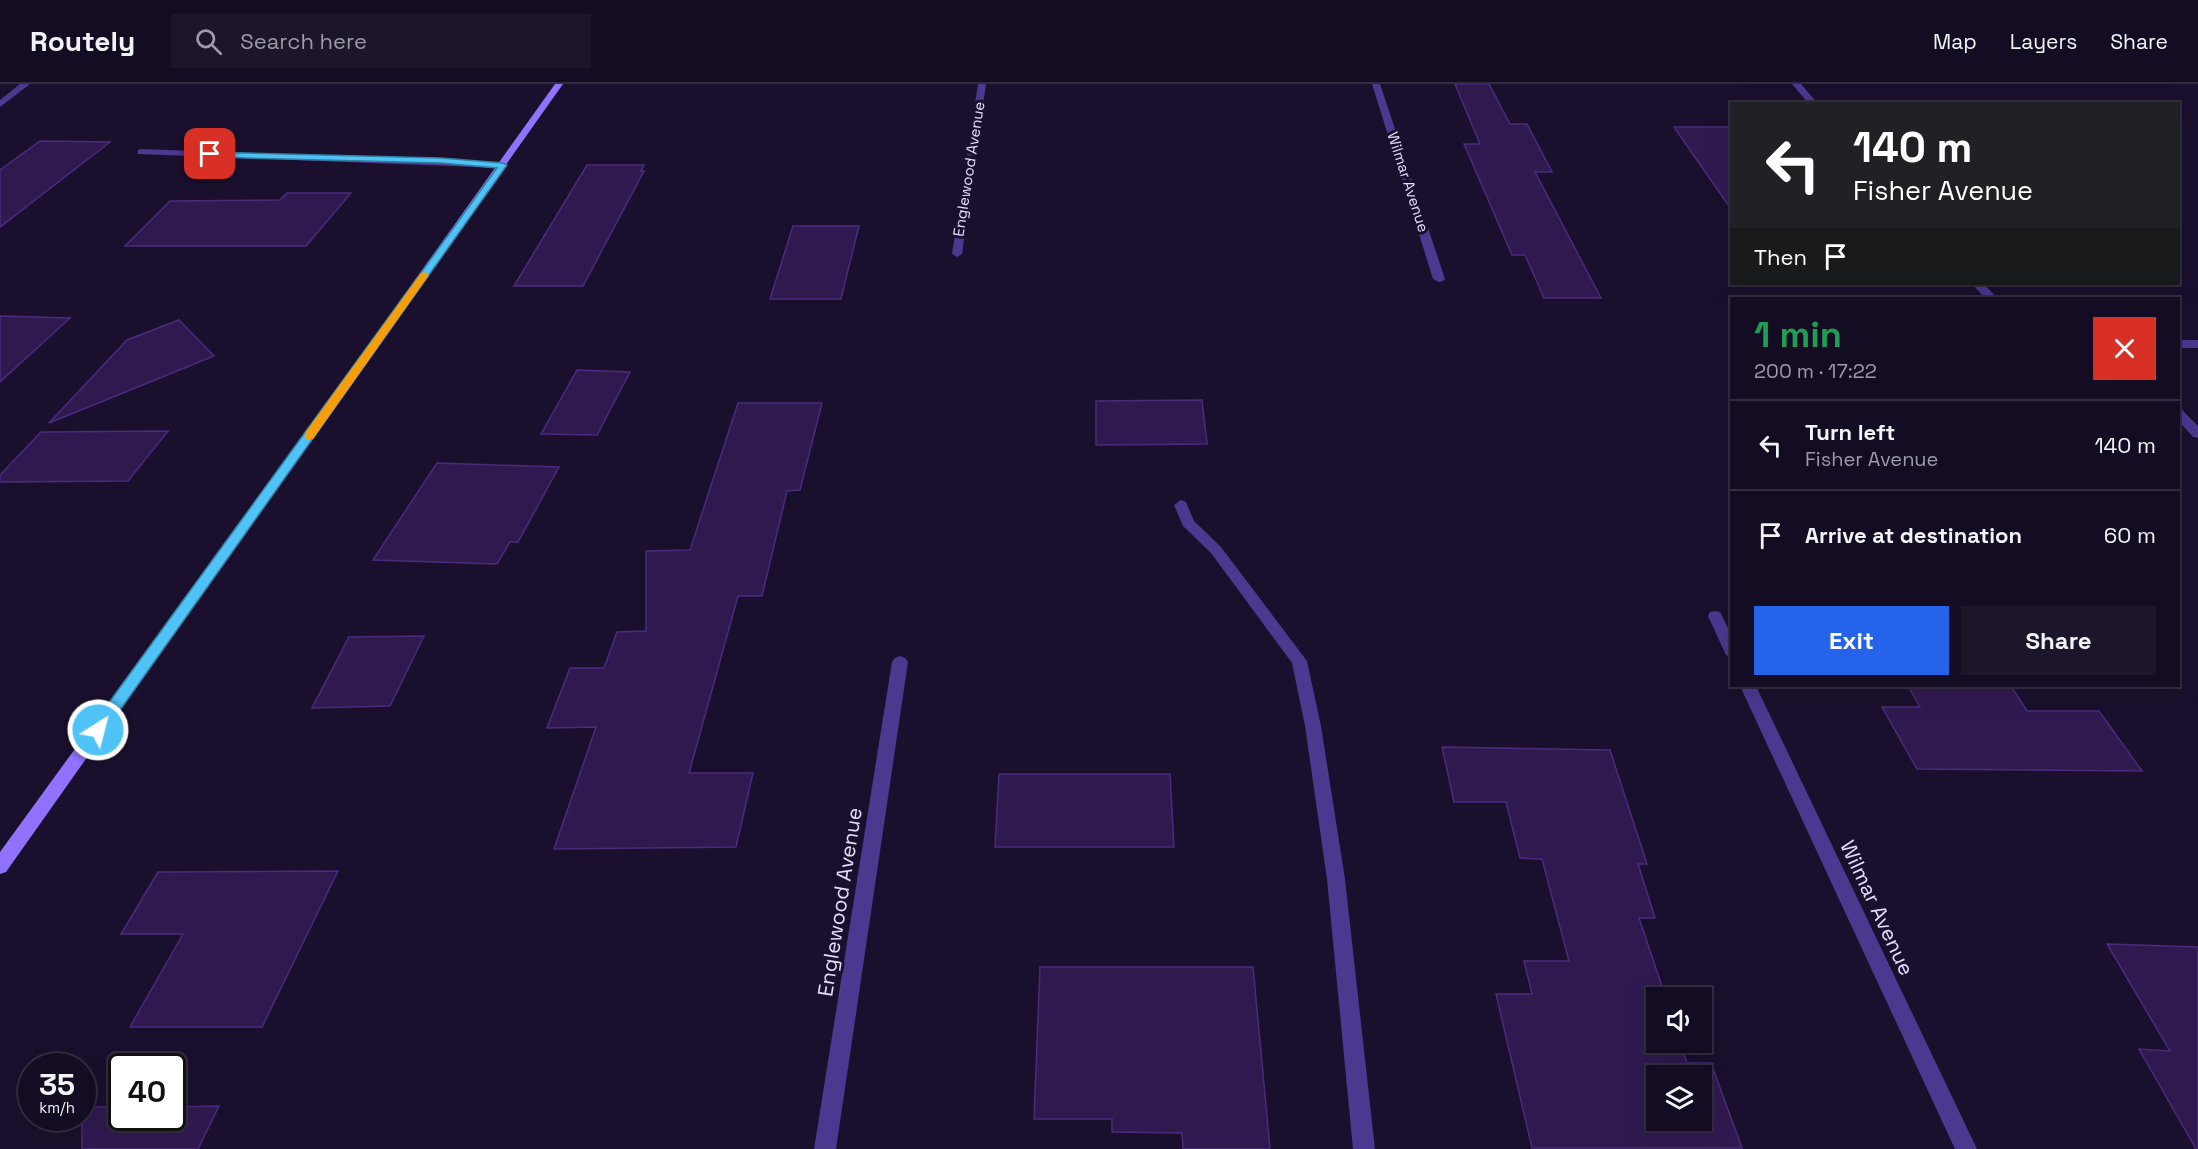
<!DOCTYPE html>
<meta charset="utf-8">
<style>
body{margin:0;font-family:"Space Grotesk",sans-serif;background:#1d152a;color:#f1f3f6;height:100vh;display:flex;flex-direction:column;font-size:22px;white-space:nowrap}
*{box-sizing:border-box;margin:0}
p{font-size:20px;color:#9d9ba5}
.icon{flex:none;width:33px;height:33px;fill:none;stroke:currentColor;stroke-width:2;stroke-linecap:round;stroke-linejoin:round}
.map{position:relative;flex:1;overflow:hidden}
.panel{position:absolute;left:1730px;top:213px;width:450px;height:390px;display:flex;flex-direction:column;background:#140c22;border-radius:0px;box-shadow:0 6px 24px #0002,0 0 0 2px #332c40}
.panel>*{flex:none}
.guide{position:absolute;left:1730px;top:18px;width:450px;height:183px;border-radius:0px;box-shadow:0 6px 24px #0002,0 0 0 2px #332c40;background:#202124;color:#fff;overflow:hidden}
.buttons{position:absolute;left:1646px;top:903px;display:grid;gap:12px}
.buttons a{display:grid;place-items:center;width:66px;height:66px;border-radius:0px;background:#140c22;box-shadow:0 6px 24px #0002,0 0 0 2px #332c40;font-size:30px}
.speed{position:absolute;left:18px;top:969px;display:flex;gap:12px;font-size:30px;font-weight:700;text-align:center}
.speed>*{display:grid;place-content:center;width:78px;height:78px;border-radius:50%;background:#140c22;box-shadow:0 6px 24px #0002,0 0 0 2px #332c40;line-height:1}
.speed small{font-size:15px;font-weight:400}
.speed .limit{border:3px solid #111;border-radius:9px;background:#fff;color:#111}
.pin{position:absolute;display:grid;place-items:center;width:51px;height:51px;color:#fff;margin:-26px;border-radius:12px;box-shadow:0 3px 9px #0006}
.me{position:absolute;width:66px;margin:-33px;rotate:36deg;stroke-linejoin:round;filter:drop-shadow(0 0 4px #0008)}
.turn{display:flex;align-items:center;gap:21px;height:126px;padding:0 24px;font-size:27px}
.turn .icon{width:78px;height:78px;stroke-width:2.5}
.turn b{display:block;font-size:42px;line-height:51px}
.then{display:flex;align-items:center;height:57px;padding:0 24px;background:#0003;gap:12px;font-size:22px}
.round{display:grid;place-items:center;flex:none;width:63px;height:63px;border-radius:0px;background:#1d152a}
.headline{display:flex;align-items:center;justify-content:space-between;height:102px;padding:0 24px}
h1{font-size:36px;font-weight:600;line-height:45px;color:#1e9e55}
.action{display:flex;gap:12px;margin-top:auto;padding:12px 24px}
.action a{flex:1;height:69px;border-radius:0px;background:#2563eb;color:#fff;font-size:24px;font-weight:600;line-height:69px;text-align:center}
.action a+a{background:#1d152a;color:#f1f3f6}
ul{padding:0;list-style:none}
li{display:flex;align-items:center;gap:18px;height:90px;padding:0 24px;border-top:2px solid #332c40}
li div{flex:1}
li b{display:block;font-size:22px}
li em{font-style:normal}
header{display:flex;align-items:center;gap:36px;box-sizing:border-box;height:84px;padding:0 30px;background:#140c22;border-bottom:2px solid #332c40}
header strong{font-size:28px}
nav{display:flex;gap:33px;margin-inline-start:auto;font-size:21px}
.search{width:420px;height:54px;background:#1d152a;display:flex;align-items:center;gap:15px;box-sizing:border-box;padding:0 21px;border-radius:0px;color:#9d9ba5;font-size:22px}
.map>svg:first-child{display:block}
.building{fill:#2f1a4f;stroke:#4a2b7d;stroke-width:1.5;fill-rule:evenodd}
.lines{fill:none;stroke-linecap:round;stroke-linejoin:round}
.lane{fill:#4b388f;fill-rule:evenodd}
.street{fill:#4b388f;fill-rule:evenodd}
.secondary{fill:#9072ff;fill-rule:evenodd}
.route{fill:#4fc3f7;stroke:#337fa1;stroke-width:1.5}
.slow{fill:#f59e0b}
.labels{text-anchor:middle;stroke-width:6;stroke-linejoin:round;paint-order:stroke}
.far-street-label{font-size:15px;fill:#e6dbff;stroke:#1a102d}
.near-street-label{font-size:21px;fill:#e6dbff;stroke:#1a102d}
</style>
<header>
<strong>Routely</strong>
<div class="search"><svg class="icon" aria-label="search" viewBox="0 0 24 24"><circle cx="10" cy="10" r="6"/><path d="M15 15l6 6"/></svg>Search here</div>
<nav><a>Map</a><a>Layers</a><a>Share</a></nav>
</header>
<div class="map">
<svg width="2198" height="1065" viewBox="0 0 2198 1065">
<rect width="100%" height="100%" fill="#1a102d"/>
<!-- building -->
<g class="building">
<polygon points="1455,0 1489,0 1510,40 1527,40 1552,88 1535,88 1601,214 1544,214 1525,171 1512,171 1464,60 1480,60"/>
<polygon points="1674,43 1731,43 1731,125"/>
<polygon points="40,57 110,58 0,143 0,86"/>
<polygon points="587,81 644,81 641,87 644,87 583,202 514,202"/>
<polygon points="287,109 351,109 306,162 125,162 170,117 280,116"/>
<polygon points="793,142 859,142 841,215 770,215"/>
<polygon points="0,232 70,234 0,298"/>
<polygon points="179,236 214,272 49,339 127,256"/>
<polygon points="577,286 630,288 597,351 541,350"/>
<polygon points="1202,316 1207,360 1096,361 1096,317"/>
<polygon points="738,319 822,319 800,406 787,407 762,512 738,512 689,689 753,689 736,763 554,765 596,643 547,644 570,584 604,584 617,548 646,547 646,467 690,466"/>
<polygon points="168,347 128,397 0,398 0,391 41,348"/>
<polygon points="437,379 559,383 518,458 510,458 497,480 373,476"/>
<polygon points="424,552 390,622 312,624 349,553"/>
<polygon points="1908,602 2011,602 2027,627 2099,627 2142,687 1917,685 1882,623 1920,623"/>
<path d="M 1442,663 L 1610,666 L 1647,780 L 1638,780 L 1655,834 L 1639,834 L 1666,914 L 1656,914 L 1656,958 L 1680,958 L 1687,979 L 1711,979 L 1742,1064 L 1532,1064 L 1496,910 L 1532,910 L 1524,877 L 1569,877 L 1542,775 L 1520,774 L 1506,718 L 1454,718 ZM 1656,992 L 1701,992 L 1701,1036 L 1656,1036 Z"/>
<polygon points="999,690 1170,690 1174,763 995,763"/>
<polygon points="338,787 262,943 130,943 183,850 121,850 158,788"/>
<polygon points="2107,860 2198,863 2198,1065 2196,1065 2139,965 2170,967"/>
<polygon points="1040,883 1253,883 1270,1065 1183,1065 1182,1049 1112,1048 1112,1035 1034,1035"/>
<polygon points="219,1022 198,1065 82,1065 82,1023 122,1023 122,1034 172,1034 172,1023"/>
</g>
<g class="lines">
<!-- lane -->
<polygon class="lane" points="1181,416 1186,418 1194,437 1221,463 1307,577 1321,642 1345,795 1375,1065 1353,1065 1327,795 1305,642 1292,579 1211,469 1183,442 1174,421"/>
<!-- street -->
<g class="street">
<polygon points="20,0 30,0 0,23 0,16"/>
<polygon points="978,0 986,0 962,170 957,173 952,170"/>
<polygon points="1372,0 1380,0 1445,195 1443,197 1439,198 1433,195"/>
<polygon points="1792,0 1801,0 1818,20 1809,20"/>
<polygon points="141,65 503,78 508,81 503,84 138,70 138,66"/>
<polygon points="1972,200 1984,200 1997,214 1985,214"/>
<rect x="2178" y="256" width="20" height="8"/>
<polygon points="2178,325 2182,326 2198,342 2198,354 2193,353 2178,336"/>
<polygon points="1715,527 1720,528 1731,550 1731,573 1726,571 1708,532 1710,528"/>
<polygon points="900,572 905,574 908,578 836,1065 814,1065 892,578 895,574"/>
<polygon points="1740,602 1756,602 1977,1065 1955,1065"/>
</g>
<!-- secondary -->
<polygon class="secondary" points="555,0 563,0 6,788 0,790 0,768 372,256"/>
</g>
<!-- route -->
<polygon class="route" points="207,68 441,74 503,79 507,81 103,650 92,650 90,646 92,642 497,84 441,79 210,73 207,72"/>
<!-- slow -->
<polygon class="slow" points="424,188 429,191 313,355 305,355 305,349 421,189"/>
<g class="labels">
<!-- far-street labels -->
<g class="far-street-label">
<text transform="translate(969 85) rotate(-81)" y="5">Englewood Avenue</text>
<text transform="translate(1408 98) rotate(72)" y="5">Wilmar Avenue</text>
</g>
<!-- near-street labels -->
<g class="near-street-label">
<text transform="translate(840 818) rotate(-81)" y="7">Englewood Avenue</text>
<text transform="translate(1877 824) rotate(65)" y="7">Wilmar Avenue</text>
</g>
</g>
</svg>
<div class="buttons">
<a><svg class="icon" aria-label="sound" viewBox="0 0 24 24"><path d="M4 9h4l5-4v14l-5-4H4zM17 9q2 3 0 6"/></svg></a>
<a><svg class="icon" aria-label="layers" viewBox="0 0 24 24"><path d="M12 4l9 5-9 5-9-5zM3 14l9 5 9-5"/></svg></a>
</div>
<div class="speed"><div>35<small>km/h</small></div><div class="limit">40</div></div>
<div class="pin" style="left:210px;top:70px;background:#d93025"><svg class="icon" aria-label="arrive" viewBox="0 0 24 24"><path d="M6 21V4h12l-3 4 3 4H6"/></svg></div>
<svg class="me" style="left:98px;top:646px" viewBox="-20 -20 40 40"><circle r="17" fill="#4fc3f7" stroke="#fff" stroke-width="3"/><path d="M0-11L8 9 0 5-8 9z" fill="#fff"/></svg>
<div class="guide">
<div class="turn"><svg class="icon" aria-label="left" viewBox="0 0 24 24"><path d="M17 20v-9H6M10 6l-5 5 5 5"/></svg><div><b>140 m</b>Fisher Avenue</div></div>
<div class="then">Then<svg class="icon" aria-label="arrive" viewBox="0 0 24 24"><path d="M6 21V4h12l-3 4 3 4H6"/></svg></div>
</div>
<section class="panel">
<div class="headline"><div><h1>1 min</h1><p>200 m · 17:22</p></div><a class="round" style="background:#d93025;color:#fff"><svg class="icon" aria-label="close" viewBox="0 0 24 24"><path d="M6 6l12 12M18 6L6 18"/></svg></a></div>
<ul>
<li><svg class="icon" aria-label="left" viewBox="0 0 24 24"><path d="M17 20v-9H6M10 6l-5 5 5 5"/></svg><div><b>Turn left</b><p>Fisher Avenue</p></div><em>140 m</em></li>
<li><svg class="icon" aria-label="arrive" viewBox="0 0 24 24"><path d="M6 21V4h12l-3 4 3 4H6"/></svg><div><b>Arrive at destination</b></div><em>60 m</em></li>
</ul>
<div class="action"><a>Exit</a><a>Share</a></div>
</section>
</div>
